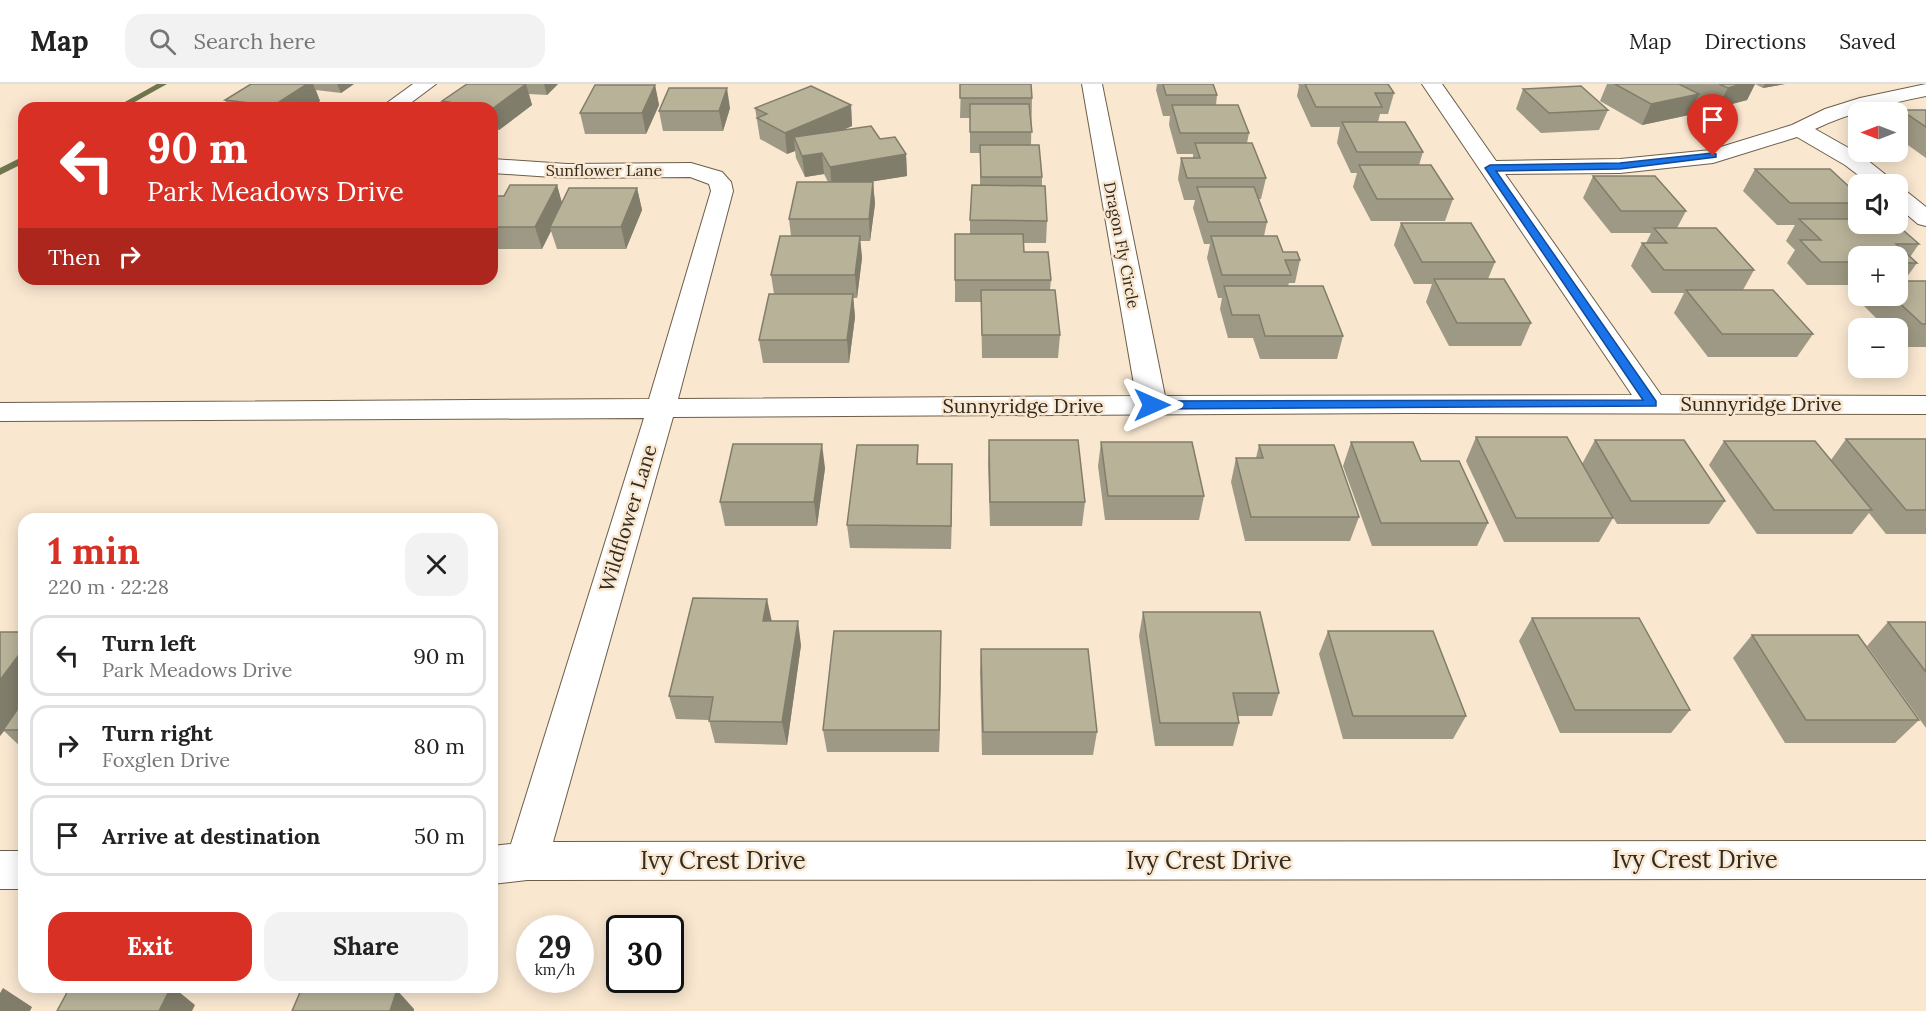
<!DOCTYPE html>
<meta charset="utf-8">
<style>
body{margin:0;font-family:Lora,serif;background:#f2f2f2;color:#222;height:100vh;display:flex;flex-direction:column;font-size:22px;white-space:nowrap}
*{box-sizing:border-box;margin:0}
p{font-size:20px;color:#767676}
.icon{flex:none;width:33px;height:33px;fill:none;stroke:currentColor;stroke-width:2;stroke-linecap:round;stroke-linejoin:round}
.map{position:relative;flex:1;overflow:hidden}
.sheet{position:absolute;left:18px;top:429px;width:480px;height:480px;display:flex;flex-direction:column;background:#fff;border-radius:18px;box-shadow:0 3px 15px #0003}
.sheet>*{flex:none}
.banner{position:absolute;left:18px;top:18px;width:480px;height:183px;border-radius:18px;box-shadow:0 3px 15px #0003;background:#d93025;color:#fff;overflow:hidden}
.needle{width:39px;rotate:270deg}
.controls{position:absolute;left:1848px;top:18px;display:grid;gap:12px}
.controls a{display:grid;place-items:center;width:60px;height:60px;border-radius:12px;background:#fff;box-shadow:0 3px 15px #0003;font-size:30px}
.speed{position:absolute;left:516px;top:831px;display:flex;gap:12px;font-size:30px;font-weight:700;text-align:center}
.speed>*{display:grid;place-content:center;width:78px;height:78px;border-radius:50%;background:#fff;box-shadow:0 3px 15px #0003;line-height:1}
.speed small{font-size:15px;font-weight:400}
.speed .limit{border:3px solid #111;border-radius:9px;background:#fff;color:#111}
.pin{position:absolute;display:grid;place-items:center;width:51px;height:51px;color:#fff;margin:-62px -26px;border-radius:50% 50% 50% 0;rotate:-45deg;box-shadow:0 0 6px #0007}
.pin .icon{rotate:45deg}
.me{position:absolute;width:66px;margin:-33px;rotate:90deg;stroke-linejoin:round;filter:drop-shadow(0 0 4px #0008)}
.turn{display:flex;align-items:center;gap:21px;height:126px;padding:0 30px;font-size:27px}
.turn .icon{width:78px;height:78px;stroke-width:2.5}
.turn b{display:block;font-size:42px;line-height:51px}
.then{display:flex;align-items:center;height:57px;padding:0 30px;background:#0003;gap:12px;font-size:22px}
.round{display:grid;place-items:center;flex:none;width:63px;height:63px;border-radius:18px;background:#f2f2f2}
.summary{display:flex;align-items:center;justify-content:space-between;height:102px;padding:0 30px}
h1{font-size:36px;font-weight:800;line-height:45px;color:#d93025}
.cta{display:flex;gap:12px;margin-top:auto;padding:12px 30px}
.cta a{flex:1;height:69px;border-radius:18px;background:#d93025;color:#fff;font-size:24px;font-weight:800;line-height:69px;text-align:center}
.cta a+a{background:#f2f2f2;color:#222}
ul{padding:0;list-style:none}
li{display:flex;align-items:center;gap:18px;height:81px;margin:0 12px 9px;padding:0 18px;border:3px solid #e0e0e0;border-radius:18px}
li div{flex:1}
li b{display:block;font-size:22px}
li em{font-style:normal}
header{display:flex;align-items:center;gap:36px;box-sizing:border-box;height:84px;padding:0 30px;background:#fff;border-bottom:2px solid #e0e0e0}
header strong{font-size:28px}
nav{display:flex;gap:33px;margin-inline-start:auto;font-size:21px}
.search{width:420px;height:54px;background:#f2f2f2;display:flex;align-items:center;gap:15px;box-sizing:border-box;padding:0 21px;border-radius:18px;color:#767676;font-size:22px}
.map>svg:first-child{display:block}
.lines{fill:none;stroke-linecap:round;stroke-linejoin:round}
.stream{fill:#70774e;fill-rule:evenodd}
.street-casing{stroke:#6d5e4a;stroke-width:2}
.street{fill:#fff;fill-rule:evenodd}
.wall{fill:#9e9984}
.shaded-wall{fill:#817d6b}
.building{fill:#b8b299;stroke:#817d6b;stroke-width:1.5}
.route{fill:#1a73e8;stroke:#114b97;stroke-width:1.5}
.labels{text-anchor:middle;stroke-width:5;stroke-linejoin:round;paint-order:stroke}
.far-street-label{font-size:16px;fill:#302a21;stroke:#f9e7d0}
.street-label{font-size:20px;fill:#302a21;stroke:#f9e7d0}
.near-street-label{font-size:24px;fill:#302a21;stroke:#f9e7d0}
</style>
<header>
<strong>Map</strong>
<div class="search"><svg class="icon" aria-label="search" viewBox="0 0 24 24"><circle cx="10" cy="10" r="6"/><path d="M15 15l6 6"/></svg>Search here</div>
<nav><a>Map</a><a>Directions</a><a>Saved</a></nav>
</header>
<div class="map">
<svg width="1926" height="927" viewBox="0 0 1926 927">
<rect width="100%" height="100%" fill="#f9e7d0"/>
<g class="lines">
<!-- stream -->
<g class="stream">
<polygon points="157,0 167,0 124,24 114,24"/>
<polygon points="24,72 24,79 0,91 0,84"/>
</g>
<!-- street casing -->
<g class="street-casing">
<g id="street">
<polygon points="413,0 436,0 404,24 380,24"/>
<path d="M 1082,0 L 1102,0 L 1165,312 L 1632,311 L 1422,0 L 1442,0 L 1496,77 L 1620,75 L 1711,66 L 1792,41 L 1825,25 L 1860,14 L 1926,0 L 1926,12 C 1887,20 1851,28 1815,45 L 1861,71 L 1891,95 L 1894,100 L 1870,100 L 1845,81 L 1797,53 L 1713,79 L 1620,89 L 1505,90 L 1661,311 L 1926,312 L 1926,330 L 1406,329 L 673,333 L 553,758 L 1926,757 L 1926,795 L 527,796 L 492,800 L 492,762 L 511,760 L 644,334 L 0,337 L 0,319 L 649,315 L 711,107 L 709,100 L 690,93 L 567,94 L 492,89 L 492,75 L 567,80 L 691,79 L 722,88 L 731,98 L 733,107 L 678,315 L 1136,312 Z"/>
<polygon points="1898,105 1906,107 1926,123 1926,142 1918,140 1898,123"/>
<rect x="0" y="767" width="24" height="38"/>
</g>
</g>
<!-- street -->
<use href="#street" class="street"/>
</g>
<!-- wall -->
<g class="wall">
<polygon points="251,0 354,0 341,9 316,6 320,17 310,24 229,24 225,16"/>
<polygon points="467,0 558,0 547,11 529,10 532,21 499,46 492,45 492,24 444,24 442,17"/>
<polygon points="961,0 1032,14 1031,61 1042,93 1042,102 1047,137 1046,159 1024,159 1024,168 1051,196 1050,206 1060,251 1058,274 982,274 981,218 955,218 955,150 970,150 970,136 980,101 980,69 970,69 970,34 960,34"/>
<polygon points="1157,0 1213,0 1217,11 1216,21 1249,49 1247,59 1266,94 1261,115 1259,115 1267,138 1264,152 1283,168 1300,176 1295,199 1289,199 1288,202 1343,252 1337,275 1260,275 1253,254 1228,254 1220,225 1222,214 1218,214 1207,174 1210,160 1204,160 1193,124 1195,116 1184,116 1178,95 1181,74 1193,74 1193,70 1177,70 1169,41 1170,32 1163,32 1156,6"/>
<polygon points="1298,0 1388,0 1394,9 1388,30 1380,30 1378,38 1423,68 1419,81 1453,115 1445,137 1371,137 1353,103 1357,89 1351,89 1337,59 1340,43 1311,43 1297,12 1299,2"/>
<polygon points="1607,0 1755,0 1747,16 1717,24 1697,15 1689,31 1642,41 1600,17"/>
<polygon points="1755,0 1785,0 1763,4"/>
<polygon points="655,1 659,21 646,50 585,50 580,29"/>
<polygon points="1523,5 1608,26 1599,46 1541,49 1516,25"/>
<polygon points="851,21 852,42 843,46 880,55 906,70 907,92 868,98 873,98 875,120 870,157 860,157 862,174 857,214 853,214 855,233 849,279 763,279 759,256 774,210 771,191 791,152 789,135 828,98 824,90 805,93 796,74 795,67 787,70 760,55 755,24"/>
<polygon points="730,24 723,47 663,47 659,27"/>
<polygon points="1901,26 1926,26 1926,74 1898,54 1898,33"/>
<polygon points="1755,85 1858,111 1858,140 1919,160 1910,173 1917,179 1904,197 1926,197 1926,263 1905,263 1898,256 1898,244 1886,244 1862,220 1867,212 1898,212 1898,172 1858,172 1858,201 1807,201 1787,179 1795,166 1786,157 1795,141 1777,141 1743,107"/>
<polygon points="1593,92 1686,127 1677,144 1754,186 1743,206 1813,250 1797,273 1708,273 1674,229 1684,209 1652,209 1631,182 1642,159 1646,159 1651,149 1611,149 1583,114"/>
<polygon points="557,101 562,119 637,104 642,126 626,165 557,165 551,147 542,165 492,165 492,112 504,112"/>
<polygon points="1401,139 1495,178 1488,195 1531,239 1521,262 1449,262 1426,218 1432,200 1414,200 1394,161"/>
<polygon points="1476,353 1613,434 1599,458 1504,458 1466,377"/>
<polygon points="1846,355 1926,355 1926,450 1886,450 1869,429 1852,450 1757,450 1709,381 1724,357 1831,376"/>
<polygon points="989,356 1085,418 1082,442 990,442 988,380"/>
<polygon points="1595,356 1725,417 1709,440 1617,440 1582,380"/>
<polygon points="1101,358 1204,412 1199,436 1105,436 1098,382"/>
<polygon points="1351,358 1421,377 1488,439 1477,462 1372,462 1343,382"/>
<polygon points="1259,361 1359,433 1350,457 1245,457 1231,398 1236,374 1256,374"/>
<polygon points="919,380 952,380 951,465 850,464 847,441"/>
<polygon points="825,384 817,442 725,442 720,418"/>
<polygon points="1143,528 1279,609 1272,632 1238,632 1239,639 1233,662 1155,662 1139,552"/>
<polygon points="1532,534 1690,626 1671,649 1560,649 1519,557"/>
<polygon points="771,537 801,561 787,661 715,659 709,636 676,635 669,612"/>
<polygon points="1888,538 1926,538 1926,644 1867,562"/>
<polygon points="941,547 941,570 939,668 827,668 823,646"/>
<polygon points="1328,547 1466,632 1453,655 1343,655 1319,570"/>
<polygon points="24,548 24,666 4,647 0,652"/>
<polygon points="1752,551 1919,636 1895,659 1785,659 1733,574"/>
<polygon points="981,565 1097,648 1093,671 982,671 980,588"/>
</g>
<!-- shaded-wall -->
<g class="shaded-wall">
<polygon points="307,0 313,0 320,17 310,24 273,24 273,22"/>
<polygon points="337,0 354,0 341,9"/>
<polygon points="526,0 532,21 499,46 492,25"/>
<polygon points="544,0 558,0 547,11"/>
<polygon points="1730,0 1755,0 1747,16 1717,24"/>
<polygon points="1765,0 1785,0 1763,4"/>
<polygon points="655,1 659,21 646,50 642,29"/>
<polygon points="727,4 730,24 723,47 719,27"/>
<polygon points="1699,10 1689,31 1642,41 1651,20"/>
<polygon points="851,21 852,42 799,65 794,53 795,67 787,70 785,49"/>
<polygon points="822,69 824,90 805,93 802,72"/>
<polygon points="906,70 907,92 832,104 830,83"/>
<polygon points="873,98 875,120 870,157 869,135"/>
<polygon points="557,101 563,123 550,143 551,147 542,165 535,143"/>
<polygon points="637,104 642,126 626,165 621,143"/>
<polygon points="860,152 862,174 857,214 855,191"/>
<polygon points="853,210 855,233 849,279 847,256"/>
<polygon points="822,360 825,384 817,442 814,418"/>
<polygon points="952,380 952,404 951,465 951,442"/>
<polygon points="767,515 772,538 763,537"/>
<polygon points="798,537 801,561 787,661 782,638"/>
<polygon points="941,547 941,570 939,668 939,646"/>
<polygon points="24,564 24,619 3,646 4,647 0,652 0,596"/>
<polygon points="171,903 173,903 195,921 192,927 159,927"/>
<polygon points="3,904 32,923 30,927 0,927 0,909"/>
<polygon points="397,906 414,925 414,927 390,927"/>
</g>
<!-- building -->
<g class="building">
<polygon points="251,0 307,0 273,22 225,16"/>
<polygon points="467,0 526,0 492,25 492,24 484,24 442,17"/>
<polygon points="960,0 1031,0 1032,14 960,14"/>
<polygon points="1163,0 1213,0 1217,11 1166,11"/>
<polygon points="1305,0 1388,0 1394,9 1375,9 1382,23 1316,23"/>
<polygon points="1615,0 1679,0 1699,10 1651,20"/>
<polygon points="1719,0 1741,0 1728,4"/>
<polygon points="595,1 655,1 642,29 580,29"/>
<polygon points="811,2 851,21 785,49 757,34 767,30 755,24"/>
<polygon points="1581,2 1608,26 1549,29 1523,5"/>
<polygon points="669,4 727,4 719,27 659,27"/>
<polygon points="970,20 1029,20 1032,48 970,48"/>
<polygon points="1172,21 1238,21 1249,49 1180,49"/>
<polygon points="1901,26 1926,26 1926,43"/>
<polygon points="1342,38 1405,38 1423,68 1357,68"/>
<polygon points="871,42 880,55 895,53 906,70 830,83 822,69 802,72 794,53"/>
<polygon points="1195,59 1252,59 1266,94 1187,94 1181,74 1200,74"/>
<polygon points="980,61 1039,61 1042,93 981,93"/>
<polygon points="1359,81 1431,81 1453,115 1377,115"/>
<polygon points="1755,85 1830,85 1858,111 1858,119 1790,119"/>
<polygon points="1593,92 1655,92 1686,127 1621,127"/>
<polygon points="797,98 873,98 869,135 789,135"/>
<polygon points="510,101 557,101 535,143 492,143 492,112 504,112"/>
<polygon points="972,101 1045,102 1047,137 970,136"/>
<polygon points="1197,103 1254,103 1267,138 1208,138"/>
<polygon points="569,104 637,104 621,143 550,143"/>
<polygon points="1799,135 1858,135 1858,140 1896,140 1919,160 1896,160 1917,179 1898,179 1898,172 1858,172 1858,178 1821,178 1800,156 1821,156"/>
<polygon points="1401,139 1471,139 1495,178 1422,178"/>
<polygon points="1654,144 1716,144 1754,186 1664,186 1642,159 1667,159"/>
<polygon points="955,150 1023,150 1024,168 1048,168 1051,196 955,196"/>
<polygon points="780,152 860,152 855,191 771,191"/>
<polygon points="1211,152 1277,152 1283,168 1297,168 1300,176 1285,176 1291,191 1222,191"/>
<polygon points="1434,195 1504,195 1531,239 1457,239"/>
<polygon points="1898,197 1926,197 1926,240 1922,240 1892,212 1898,212"/>
<polygon points="1224,202 1323,202 1343,252 1265,252 1259,231 1232,231"/>
<polygon points="981,206 1055,206 1060,251 982,251"/>
<polygon points="1686,206 1773,206 1813,250 1722,250"/>
<polygon points="769,210 853,210 847,256 759,256"/>
<polygon points="1476,353 1567,353 1613,434 1516,434"/>
<polygon points="1846,355 1926,355 1926,426 1906,426"/>
<polygon points="989,356 1078,356 1085,418 990,418"/>
<polygon points="1595,356 1684,356 1725,417 1631,417"/>
<polygon points="1724,357 1815,357 1872,426 1774,426"/>
<polygon points="1101,358 1192,358 1204,412 1108,412"/>
<polygon points="1351,358 1413,358 1421,377 1459,377 1488,439 1381,439"/>
<polygon points="733,360 822,360 814,418 720,418"/>
<polygon points="857,361 918,361 917,380 952,380 951,442 847,441"/>
<polygon points="1259,361 1334,361 1359,433 1251,433 1236,374 1263,374"/>
<polygon points="693,514 767,515 763,537 798,537 782,638 709,637 713,613 669,612"/>
<polygon points="1143,528 1260,528 1279,609 1233,609 1239,639 1160,639"/>
<polygon points="1532,534 1639,534 1690,626 1575,626"/>
<polygon points="1888,538 1926,538 1926,588"/>
<polygon points="834,547 941,547 939,646 823,646"/>
<polygon points="1328,547 1433,547 1466,632 1353,632"/>
<polygon points="0,548 24,548 24,564 0,596"/>
<polygon points="1752,551 1858,551 1919,636 1806,636"/>
<polygon points="981,565 1088,565 1097,648 983,648"/>
<polygon points="24,616 24,646 3,646"/>
<polygon points="70,903 171,903 159,927 57,927"/>
<polygon points="301,906 397,906 390,927 292,927"/>
</g>
<!-- route -->
<polygon class="route" points="1713,69 1716,70 1716,73 1620,85 1496,87 1656,317 1656,322 1152,325 1146,321 1152,317 1643,316 1485,84 1490,81 1620,79"/>
<g class="labels">
<!-- far-street labels -->
<g class="far-street-label">
<text x="604" y="92">Sunflower Lane</text>
<text transform="translate(1122 161) rotate(79)" y="6">Dragon Fly Circle</text>
</g>
<!-- street labels -->
<g class="street-label">
<text x="1761" y="327">Sunnyridge Drive</text>
<text x="1023" y="329">Sunnyridge Drive</text>
<text transform="translate(628 434) rotate(-73)" y="7">Wildflower Lane</text>
</g>
<!-- near-street labels -->
<g class="near-street-label">
<text x="1695" y="784">Ivy Crest Drive</text>
<text x="723" y="785">Ivy Crest Drive</text>
<text x="1209" y="785">Ivy Crest Drive</text>
</g>
</g>
</svg>
<div class="controls">
<a><svg class="needle" viewBox="-14 -14 28 28"><path d="M0-13l5 13h-10z" fill="#e53935"/><path d="M0 13l5-13h-10z" fill="#767676"/></svg></a>
<a><svg class="icon" aria-label="sound" viewBox="0 0 24 24"><path d="M4 9h4l5-4v14l-5-4H4zM17 9q2 3 0 6"/></svg></a>
<a>+</a>
<a>−</a>
</div>
<div class="speed"><div>29<small>km/h</small></div><div class="limit">30</div></div>
<div class="pin" style="left:1713px;top:72px;background:#d93025"><svg class="icon" aria-label="arrive" viewBox="0 0 24 24"><path d="M6 21V4h12l-3 4 3 4H6"/></svg></div>
<svg class="me" style="left:1152px;top:321px" viewBox="-20 -20 40 40"><path d="M0-17L14 15 0 8-14 15z" fill="#1a73e8" stroke="#fff" stroke-width="4"/></svg>
<div class="banner">
<div class="turn"><svg class="icon" aria-label="left" viewBox="0 0 24 24"><path d="M17 20v-9H6M10 6l-5 5 5 5"/></svg><div><b>90 m</b>Park Meadows Drive</div></div>
<div class="then">Then<svg class="icon" aria-label="right" viewBox="0 0 24 24"><path d="M7 20v-9h11M14 6l5 5-5 5"/></svg></div>
</div>
<section class="sheet">
<div class="summary"><div><h1>1 min</h1><p>220 m · 22:28</p></div><a class="round"><svg class="icon" aria-label="close" viewBox="0 0 24 24"><path d="M6 6l12 12M18 6L6 18"/></svg></a></div>
<ul>
<li><svg class="icon" aria-label="left" viewBox="0 0 24 24"><path d="M17 20v-9H6M10 6l-5 5 5 5"/></svg><div><b>Turn left</b><p>Park Meadows Drive</p></div><em>90 m</em></li>
<li><svg class="icon" aria-label="right" viewBox="0 0 24 24"><path d="M7 20v-9h11M14 6l5 5-5 5"/></svg><div><b>Turn right</b><p>Foxglen Drive</p></div><em>80 m</em></li>
<li><svg class="icon" aria-label="arrive" viewBox="0 0 24 24"><path d="M6 21V4h12l-3 4 3 4H6"/></svg><div><b>Arrive at destination</b></div><em>50 m</em></li>
</ul>
<div class="cta"><a>Exit</a><a>Share</a></div>
</section>
</div>
